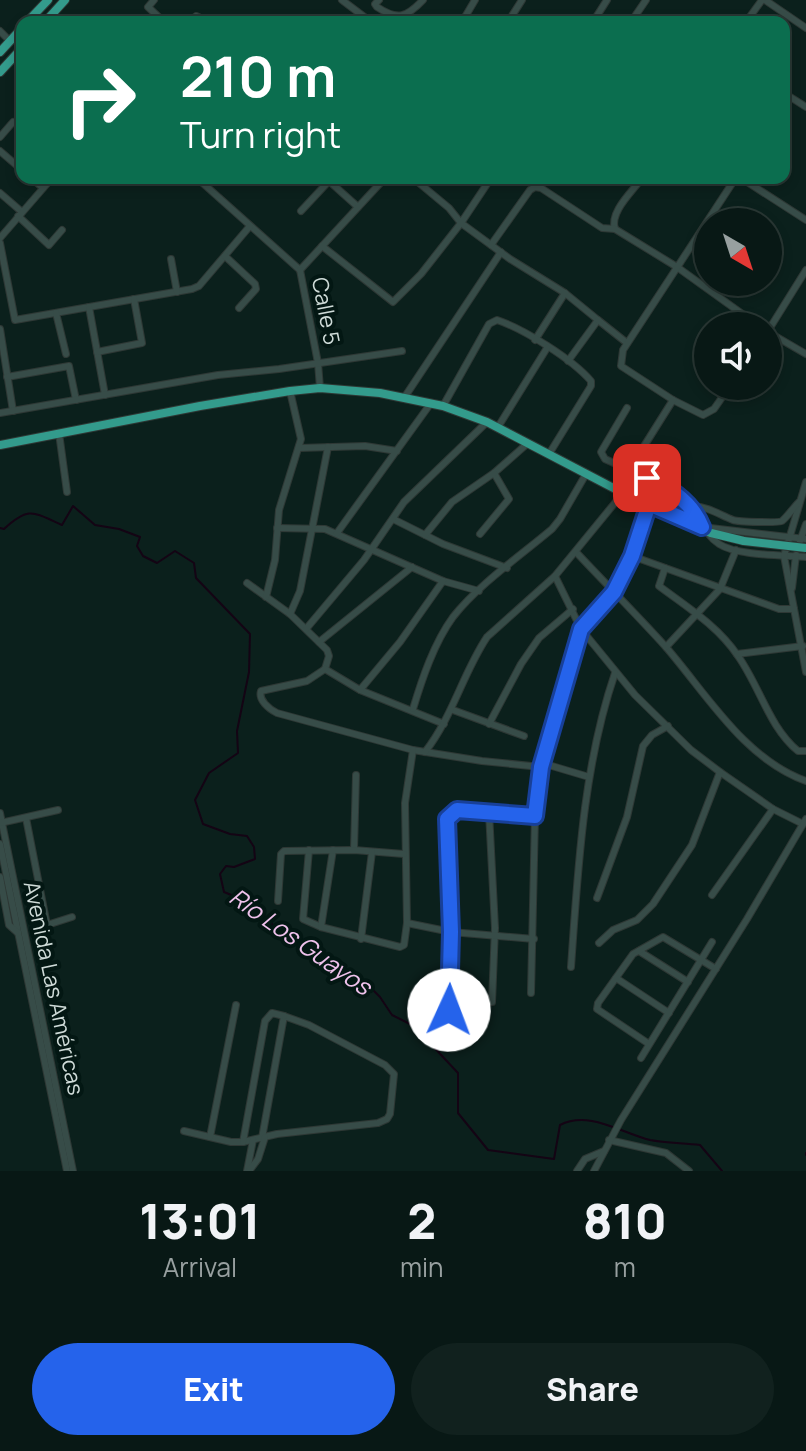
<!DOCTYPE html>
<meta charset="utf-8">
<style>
body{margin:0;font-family:Manrope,sans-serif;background:#11211e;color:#f1f3f6;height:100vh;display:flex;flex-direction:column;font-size:30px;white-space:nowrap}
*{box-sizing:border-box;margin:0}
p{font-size:26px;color:#98a0a0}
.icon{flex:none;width:44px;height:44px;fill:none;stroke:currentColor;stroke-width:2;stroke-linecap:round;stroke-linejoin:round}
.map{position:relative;height:1171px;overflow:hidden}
.drawer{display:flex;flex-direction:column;background:#081815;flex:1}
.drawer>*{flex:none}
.hud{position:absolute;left:16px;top:16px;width:774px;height:168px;border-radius:16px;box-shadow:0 4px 12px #0003,0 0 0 2px #293734;background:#0b6e4f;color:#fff;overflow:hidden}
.needle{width:52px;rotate:141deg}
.controls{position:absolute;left:694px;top:208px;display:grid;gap:16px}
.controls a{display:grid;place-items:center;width:88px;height:88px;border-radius:50%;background:#081815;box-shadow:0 4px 12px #0003,0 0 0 2px #293734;font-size:40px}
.pin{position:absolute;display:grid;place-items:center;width:68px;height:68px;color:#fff;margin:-34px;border-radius:16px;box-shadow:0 4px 12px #0006}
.me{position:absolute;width:88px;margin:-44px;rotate:2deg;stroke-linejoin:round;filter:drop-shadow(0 0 6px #0008)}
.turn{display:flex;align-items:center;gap:28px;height:168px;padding:0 32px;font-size:36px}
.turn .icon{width:104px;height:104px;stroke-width:2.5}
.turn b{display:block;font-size:56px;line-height:68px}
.eta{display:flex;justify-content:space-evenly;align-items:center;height:136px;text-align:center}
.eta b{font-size:48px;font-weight:800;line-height:56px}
.cta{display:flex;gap:16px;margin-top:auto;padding:16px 32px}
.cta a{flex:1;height:92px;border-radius:48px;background:#2563eb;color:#fff;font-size:32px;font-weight:800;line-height:92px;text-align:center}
.cta a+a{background:#11211e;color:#f1f3f6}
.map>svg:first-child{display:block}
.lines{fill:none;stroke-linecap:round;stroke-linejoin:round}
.stream{stroke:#140414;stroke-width:2}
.minor-casing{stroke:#2e3835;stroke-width:8}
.major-casing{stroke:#2e3835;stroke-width:10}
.minor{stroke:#374c48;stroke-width:6}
.major{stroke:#339b8c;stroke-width:8}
.major-bridge-casing{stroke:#2e3835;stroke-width:10;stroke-linecap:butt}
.major-bridge{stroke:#339b8c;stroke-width:8}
.route-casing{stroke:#184099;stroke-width:20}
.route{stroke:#2563eb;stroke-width:14}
.labels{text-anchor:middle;stroke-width:8;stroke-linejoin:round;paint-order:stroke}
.street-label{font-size:22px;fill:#cfdbd8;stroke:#031713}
.water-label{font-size:24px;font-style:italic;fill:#efc2ec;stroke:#031713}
</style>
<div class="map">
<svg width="806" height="1171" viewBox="0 0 806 1171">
<rect width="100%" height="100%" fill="#0b201c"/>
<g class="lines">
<!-- stream -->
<g class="stream">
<path d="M 0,528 L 4,529 C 29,506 33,512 62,525 L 73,506 L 95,525 L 119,529 L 140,537 L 137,546 L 143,556 L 157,563 L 175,551 L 194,563 L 196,578 L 250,634 L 249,672 L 237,731 L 238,753 L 209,773 L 195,800 L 203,824 L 230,834 L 247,836 L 254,847 L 255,859 L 234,867 L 226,866 L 220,874 L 224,892 L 251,903 L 280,932 L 364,981 L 380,997 L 392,1015 L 414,1026 L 458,1073 L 458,1113 L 488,1150 L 554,1159 L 560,1125 C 589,1110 621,1133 650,1140 C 666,1143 684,1143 700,1145 L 722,1171"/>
<polyline points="806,1153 806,1155"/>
</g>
<!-- minor casing -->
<g class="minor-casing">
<g id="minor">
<polyline points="154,0 148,7 164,22"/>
<polyline points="342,0 371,22"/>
<path d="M 379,0 L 375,4 L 377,7 C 398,21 407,17 423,0"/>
<polyline points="765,0 806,28"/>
<polyline points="191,22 196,16 209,22"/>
<polyline points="462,22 475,0"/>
<polyline points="508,22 522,0"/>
<polyline points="593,22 607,0"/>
<polyline points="631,22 646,0"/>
<polyline points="746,22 762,0"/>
<polyline points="0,31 10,41"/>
<polyline points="784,93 806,107"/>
<polyline points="0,137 13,122"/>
<polyline points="0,151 22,170"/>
<polyline points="31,178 43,188"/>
<polyline points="197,178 300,270"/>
<polyline points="413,178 449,208 461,223 510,259 565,293 598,320 568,361"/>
<polyline points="0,193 22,212"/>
<polyline points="301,211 329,181 358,207"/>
<polyline points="18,216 49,245 62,230"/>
<path d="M 615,229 C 609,212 633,191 642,178"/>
<polyline points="0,238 52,178"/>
<polyline points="0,243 15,320 192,289 199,286 250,226"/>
<polyline points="491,245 530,190 535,187 541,188 602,228 615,229 677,267 759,326"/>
<polyline points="322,246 393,302 421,274 461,223 491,178"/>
<polyline points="225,256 255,284 256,289 239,308"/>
<polyline points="171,259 177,292"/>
<polyline points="300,270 385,178"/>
<polyline points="300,270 318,363 320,388"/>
<polyline points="89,307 105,395"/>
<polyline points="56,313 66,354"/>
<polyline points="598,320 627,343"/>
<polyline points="0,329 13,411"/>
<polyline points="768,331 806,270"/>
<polyline points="768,332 806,354"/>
<polyline points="535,340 565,293"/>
<polyline points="97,352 142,343 134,299"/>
<polyline points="7,377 69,366 76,400"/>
<polyline points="730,386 714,409 703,415 673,400 621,366 623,350 733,182 744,180 806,220"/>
<polyline points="404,398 501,252"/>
<path d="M 673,400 L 629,470 C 651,480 678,489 693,509 C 702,520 705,535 719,544 C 737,556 784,555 806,557"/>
<path d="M 443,406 L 489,324 L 497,320 C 524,329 572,359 591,381 L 591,386 L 549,454"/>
<polyline points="627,408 601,452 605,459 629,470"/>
<polyline points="0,413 218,375 279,369 402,351"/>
<polyline points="498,427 547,348"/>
<polyline points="59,433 67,492"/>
<polyline points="299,448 365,446 397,451"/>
<polyline points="806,482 784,556 806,672"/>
<path d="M 692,506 C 709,507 718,514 733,520 C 738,522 779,523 782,521 C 788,516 793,508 799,502"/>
<polyline points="393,519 443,544 507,568"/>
<polyline points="702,527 806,539"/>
<polyline points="277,528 325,529 443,581 479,591"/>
<polyline points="337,533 431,403"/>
<polyline points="480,534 509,499 494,473 528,443"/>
<polyline points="425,535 452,502 494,473"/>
<polyline points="800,541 806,524"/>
<path d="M 576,552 C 605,583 636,614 665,646 C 706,693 744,759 806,781"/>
<polyline points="632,556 779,609 794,609"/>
<path d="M 665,568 L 659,586 C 687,607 718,626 738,656 C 760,687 769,727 798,751 L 806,751"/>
<polyline points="555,576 581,629 635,695 691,750 720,772 773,809 803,824"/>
<polyline points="247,583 290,614 327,650 329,656 325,669 360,690 444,724"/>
<polyline points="792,588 796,555"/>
<polyline points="266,597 275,560 279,510 301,439 290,391"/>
<polyline points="290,614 300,591 328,447"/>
<polyline points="306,629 364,560 404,502 487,422"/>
<polyline points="319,642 412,567"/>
<polyline points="666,647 720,589 736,550"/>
<polyline points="737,654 803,646"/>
<path d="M 325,669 L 307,681 L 261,691 C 258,700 269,709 277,713 L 413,750 L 482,761 L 541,767"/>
<polyline points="360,690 400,642 443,581"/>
<path d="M 413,709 C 422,679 434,643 453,617 C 478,585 520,556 552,529 L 560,519 L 586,474"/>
<polyline points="453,710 524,736"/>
<polyline points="489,724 521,664 539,638 573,609"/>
<path d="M 425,752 C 453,716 463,673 487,637 L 555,576 L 623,493"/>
<polyline points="552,766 589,777"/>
<polyline points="489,812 495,928 492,1002"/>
<polyline points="0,813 73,1171"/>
<polyline points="26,818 47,925 72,917"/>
<polyline points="0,823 58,810"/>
<polyline points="0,844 67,1171"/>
<polyline points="309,850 303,919 321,927"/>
<polyline points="333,850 321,927 400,947 404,945 407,923 405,803 413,750"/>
<polyline points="354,850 356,775"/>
<polyline points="0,877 9,925 18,933"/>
<polyline points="712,895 773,809"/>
<polyline points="597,898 627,817 643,746 652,735 668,726"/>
<polyline points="278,901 281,854 284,851 354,850 404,854"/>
<polyline points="407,923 451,932 534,939"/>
<polyline points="361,939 372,852"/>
<polyline points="599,943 613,930 637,920 653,904 692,845 720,772"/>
<polyline points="639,951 688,982"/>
<path d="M 571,967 C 578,869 583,767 615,673"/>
<polyline points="616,978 669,1013"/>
<polyline points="531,993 535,816 541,767 581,629 614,592 632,556 649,504"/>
<polyline points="448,1036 451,932 447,819 457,810 535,816"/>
<polyline points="649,1044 597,1009 598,1003 633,954 663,937 716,969"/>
<polyline points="641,1058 712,942"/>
<polyline points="184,1131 231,1142 243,1142 277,1134 378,1123 387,1119 390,1114 394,1074 385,1065 309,1025 284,1016 262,1138"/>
<polyline points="210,1137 236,1005"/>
<polyline points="609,1140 666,1153 689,1171"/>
<polyline points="243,1142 265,1021 272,1013 284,1016"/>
<polyline points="247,1171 253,1140"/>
<polyline points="249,1171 258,1159 265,1137"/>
<polyline points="577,1171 585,1159 604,1151"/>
<polyline points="594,1171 621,1120 747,919 806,819"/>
</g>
</g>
<!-- major casing -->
<g class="major-casing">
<g id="major">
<polyline points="27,22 48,0"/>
<polyline points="45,22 65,0"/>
<polyline points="0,52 22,28"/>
<polyline points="0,72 22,48"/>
<polyline points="0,445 200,406 290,391 320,388 380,393 443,406 487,422 623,493 711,533 744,541"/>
</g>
</g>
<!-- minor -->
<use href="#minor" class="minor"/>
<!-- major -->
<use href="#major" class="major"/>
<!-- major-bridge casing -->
<g class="major-bridge-casing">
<polyline id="major-bridge" points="744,541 806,548"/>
</g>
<!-- major-bridge -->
<use href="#major-bridge" class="major-bridge"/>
</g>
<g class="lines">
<!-- route casing -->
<g class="route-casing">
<path id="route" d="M 449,1010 L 451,932 L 447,819 L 457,810 L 535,816 L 541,767 L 581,629 L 614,592 L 632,556 L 649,504 L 702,527 C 692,502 671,488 647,478"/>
</g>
<!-- route -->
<use href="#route" class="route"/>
</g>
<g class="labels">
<!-- street labels -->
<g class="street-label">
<text transform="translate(326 311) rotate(79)" y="8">Calle 5</text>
<text transform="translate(54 988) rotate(78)" y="8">Avenida Las Américas</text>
</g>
<!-- water labels -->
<g class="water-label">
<text transform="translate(300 942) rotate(35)" y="8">Río Los Guayos</text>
</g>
</g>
</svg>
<div class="controls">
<a><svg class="needle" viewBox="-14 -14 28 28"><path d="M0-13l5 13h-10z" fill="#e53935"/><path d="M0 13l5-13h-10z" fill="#98a0a0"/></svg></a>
<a><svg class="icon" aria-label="sound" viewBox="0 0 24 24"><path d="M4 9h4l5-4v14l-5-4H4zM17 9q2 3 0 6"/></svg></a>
</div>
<div class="pin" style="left:647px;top:478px;background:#d93025"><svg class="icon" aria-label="arrive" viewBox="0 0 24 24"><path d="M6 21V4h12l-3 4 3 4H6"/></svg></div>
<svg class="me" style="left:449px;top:1010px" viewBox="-20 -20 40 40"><circle r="19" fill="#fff"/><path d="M0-13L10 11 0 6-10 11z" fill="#2563eb"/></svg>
<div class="hud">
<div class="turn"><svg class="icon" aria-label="right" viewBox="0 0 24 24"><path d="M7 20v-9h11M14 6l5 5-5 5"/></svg><div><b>210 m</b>Turn right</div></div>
</div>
</div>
<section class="drawer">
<div class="eta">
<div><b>13:01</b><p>Arrival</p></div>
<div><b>2</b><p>min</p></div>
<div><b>810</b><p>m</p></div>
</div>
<div class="cta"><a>Exit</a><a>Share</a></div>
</section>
